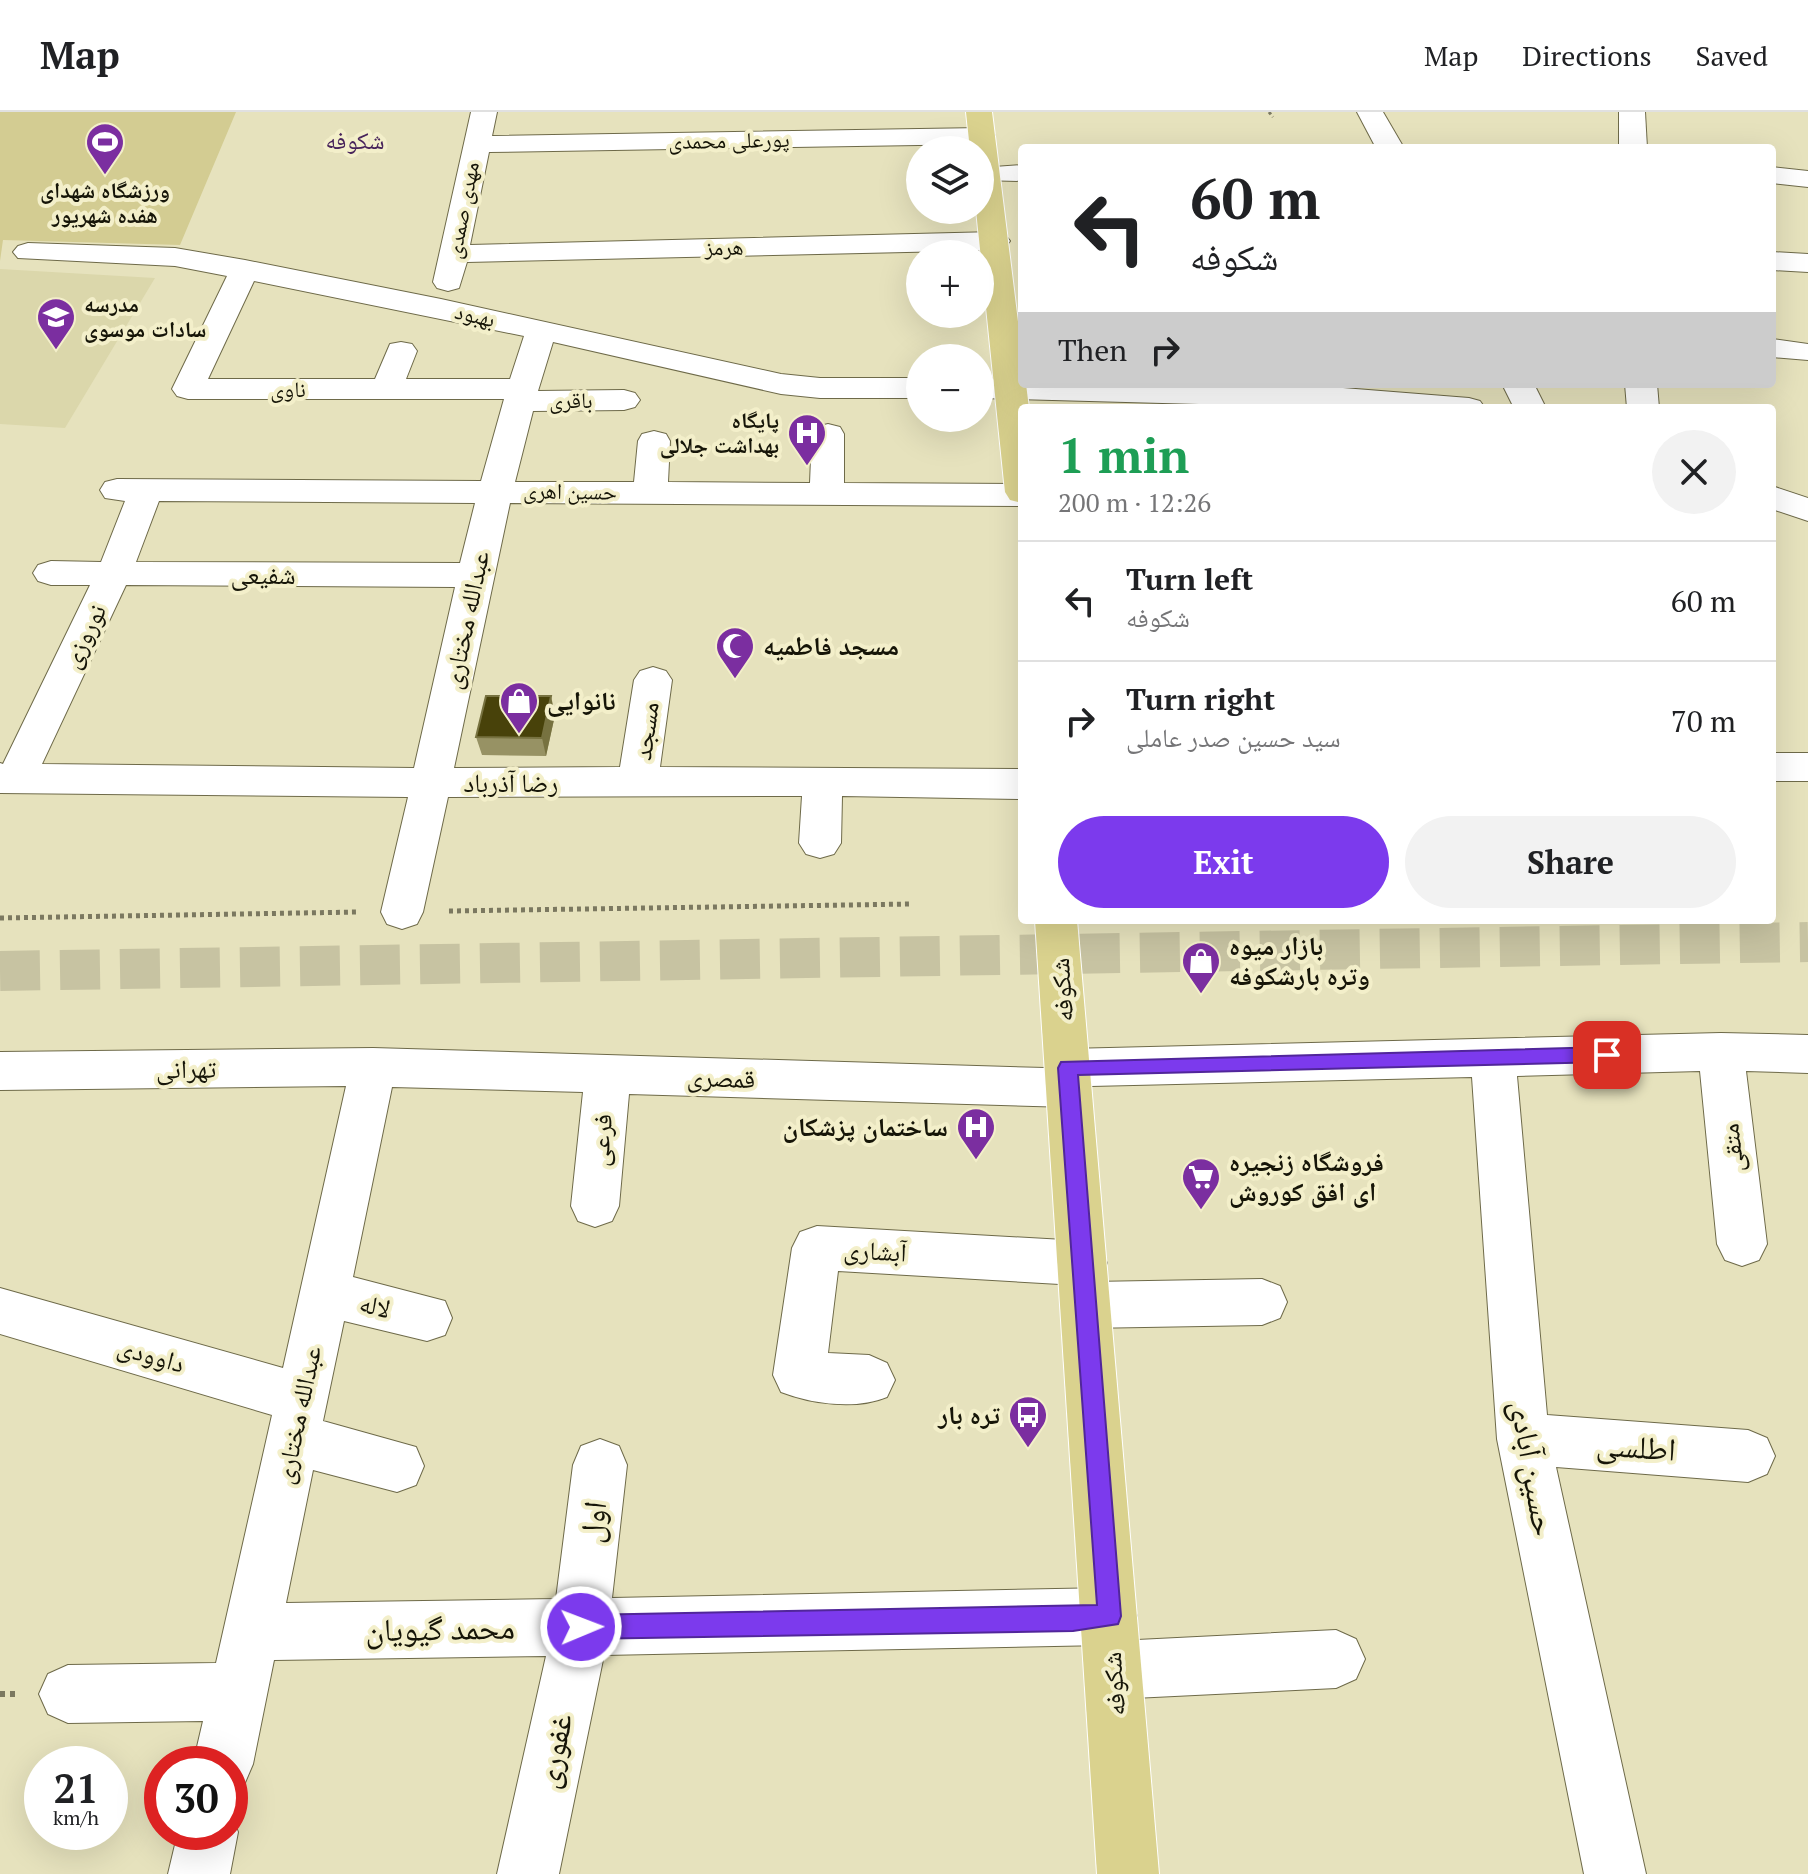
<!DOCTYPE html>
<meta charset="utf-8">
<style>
body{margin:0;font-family:"PT Serif","Noto Naskh Arabic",serif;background:#f2f2f2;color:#202124;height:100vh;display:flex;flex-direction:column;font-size:30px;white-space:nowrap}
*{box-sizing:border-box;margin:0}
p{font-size:26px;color:#757577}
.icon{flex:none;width:44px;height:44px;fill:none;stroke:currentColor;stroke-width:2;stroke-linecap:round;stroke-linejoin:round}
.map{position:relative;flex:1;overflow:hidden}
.details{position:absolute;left:1018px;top:292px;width:758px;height:520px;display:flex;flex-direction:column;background:#fff;border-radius:8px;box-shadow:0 8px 32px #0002}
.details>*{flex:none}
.banner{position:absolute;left:1018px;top:32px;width:758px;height:244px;border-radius:8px;box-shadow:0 8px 32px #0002;background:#fff;color:#202124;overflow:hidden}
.buttons{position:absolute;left:906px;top:24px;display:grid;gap:16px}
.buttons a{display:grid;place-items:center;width:88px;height:88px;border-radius:50%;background:#fff;box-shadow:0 8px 32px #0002;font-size:40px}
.speed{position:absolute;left:24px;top:1634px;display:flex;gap:16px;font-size:40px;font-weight:700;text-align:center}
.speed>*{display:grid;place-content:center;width:104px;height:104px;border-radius:50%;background:#fff;box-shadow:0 8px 32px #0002;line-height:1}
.speed small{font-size:20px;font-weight:400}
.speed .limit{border:12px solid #d22;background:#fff;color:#111}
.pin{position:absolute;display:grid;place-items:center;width:68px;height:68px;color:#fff;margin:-34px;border-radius:16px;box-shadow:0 4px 12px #0006}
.me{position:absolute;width:88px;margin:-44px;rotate:89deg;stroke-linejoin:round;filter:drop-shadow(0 0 6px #0008)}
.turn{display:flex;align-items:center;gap:28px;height:168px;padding:0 40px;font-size:36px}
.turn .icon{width:104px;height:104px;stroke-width:2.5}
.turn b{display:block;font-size:56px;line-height:68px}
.then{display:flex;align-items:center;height:76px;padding:0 40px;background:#0003;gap:16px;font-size:30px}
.round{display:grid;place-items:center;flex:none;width:84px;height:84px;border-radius:42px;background:#f2f2f2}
.head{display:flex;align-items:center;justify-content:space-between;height:136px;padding:0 40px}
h1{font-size:48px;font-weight:700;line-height:60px;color:#1e9e55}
.action{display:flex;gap:16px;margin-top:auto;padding:16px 40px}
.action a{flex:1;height:92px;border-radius:48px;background:#7c3aed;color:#fff;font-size:32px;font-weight:700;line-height:92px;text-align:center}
.action a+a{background:#f2f2f2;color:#202124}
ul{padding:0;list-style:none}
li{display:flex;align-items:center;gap:24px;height:120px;padding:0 40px;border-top:2px solid #e0e0e0}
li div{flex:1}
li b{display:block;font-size:30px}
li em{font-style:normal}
header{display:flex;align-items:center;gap:48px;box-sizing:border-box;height:112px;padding:0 40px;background:#fff;border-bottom:2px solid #e0e0e0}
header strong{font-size:38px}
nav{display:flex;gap:44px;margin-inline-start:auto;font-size:28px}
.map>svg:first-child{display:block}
.built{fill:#dbd7ab}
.green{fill:#d3cc92}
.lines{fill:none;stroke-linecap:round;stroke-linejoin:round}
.major-tunnel{stroke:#c7c3a2;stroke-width:40;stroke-dasharray:40 20;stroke-linecap:butt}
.minor-casing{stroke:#6e6a49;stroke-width:2}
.major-casing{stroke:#fff;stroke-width:2}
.path-far2{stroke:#7b7860;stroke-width:3;stroke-dasharray:3 3;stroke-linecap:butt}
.path-far1{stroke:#7b7860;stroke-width:5;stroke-dasharray:4 4;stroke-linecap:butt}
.path{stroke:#7b7860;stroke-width:6;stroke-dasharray:5 5;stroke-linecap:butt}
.minor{fill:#fff;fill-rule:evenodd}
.major{fill:#dad28e;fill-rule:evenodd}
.wall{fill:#979264}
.shaded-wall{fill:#777240}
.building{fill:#48420a;stroke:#777240;stroke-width:2}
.route{fill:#7c3aed;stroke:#51269a;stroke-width:2}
.labels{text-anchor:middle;stroke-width:8;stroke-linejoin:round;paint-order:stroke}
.far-street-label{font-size:22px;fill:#161508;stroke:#f3efca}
.far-poi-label{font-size:22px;font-weight:bold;fill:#161508;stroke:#f3efca}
.far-neighbourhood-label{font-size:24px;fill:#48245b;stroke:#f3efca}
.street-label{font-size:26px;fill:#161508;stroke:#f3efca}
.poi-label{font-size:26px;font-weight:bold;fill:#161508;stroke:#f3efca;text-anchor:start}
.near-street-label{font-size:32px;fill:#161508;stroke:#f3efca}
</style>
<header>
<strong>Map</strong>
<nav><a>Map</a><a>Directions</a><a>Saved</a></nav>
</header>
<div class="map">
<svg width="1808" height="1762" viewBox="0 0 1808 1762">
<rect width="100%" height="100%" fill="#e6e2bd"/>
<!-- built -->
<polygon class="built" points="0,157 155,166 65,316 0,312"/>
<!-- green -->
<polygon class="green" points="0,0 236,0 180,133 3,128 0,149"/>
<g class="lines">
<!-- major-tunnel -->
<polyline class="major-tunnel" points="0,859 1808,830"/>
<!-- minor casing -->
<g class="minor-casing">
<g id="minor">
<polygon points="471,0 497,0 492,24 982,16 992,18 995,24 992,30 982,32 489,40 470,133 995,120 1005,123 1010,129 1005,135 995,138 467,150 459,176 448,179 437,176 433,170"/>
<polygon points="1357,0 1383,0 1404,36 1376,36"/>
<polygon points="1619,0 1645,0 1647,36 1619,36"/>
<polygon points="1022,53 1022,69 980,68 980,56"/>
<polygon points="1772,55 1808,59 1808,75 1772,71"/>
<path d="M 28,131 L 175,136 L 245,148 L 441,187 L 781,262 L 820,266 L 920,266 L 920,286 L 820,286 L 781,282 L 553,230 L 538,279 L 624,278 L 635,281 L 640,288 L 635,295 L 624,298 L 533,299 L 515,370 L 634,370 L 638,329 L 642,322 L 654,319 L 666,322 L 670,329 L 668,370 L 810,371 L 812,322 L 816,315 L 828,312 L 840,315 L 844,322 L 844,371 L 1022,372 L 1022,394 L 510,391 L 454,656 L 620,655 L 634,568 L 640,559 L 653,555 L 666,559 L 672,568 L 660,655 L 1022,657 L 1022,687 L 842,684 L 841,731 L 834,742 L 820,746 L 806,742 L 799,731 L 802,684 L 448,685 L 423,800 L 417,812 L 402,817 L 387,812 L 381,800 L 408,685 L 0,681 L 0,651 L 3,652 L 90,473 L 51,473 L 38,469 L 33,461 L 38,453 L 51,449 L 101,450 L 125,389 L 105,386 L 100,378 L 105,370 L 117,367 L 481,369 L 504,287 L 188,287 L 177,284 L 172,277 L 227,164 L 175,154 L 18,146 L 13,140 L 18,134 ZM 254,169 L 524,224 L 510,267 L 406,267 L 417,239 L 412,232 L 401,230 L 390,232 L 375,267 L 208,267 ZM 159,389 L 475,391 L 460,451 L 136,450 ZM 126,473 L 455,475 L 414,656 L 42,652 Z"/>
<polygon points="1772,140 1808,142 1808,160 1772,158"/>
<polygon points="1772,227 1808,232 1808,248 1772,245"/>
<polygon points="980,266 1022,268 1022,272 1343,276 1469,286 1480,289 1485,296 1347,296 980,286"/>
<polygon points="1502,272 1534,272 1546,296 1514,296"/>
<polygon points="1625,272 1657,272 1659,296 1627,296"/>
<polygon points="1772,374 1808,386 1808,409 1772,397"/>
<rect x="1772" y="641" width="36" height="28"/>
<polygon points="1721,921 1808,923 1808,961 1746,959 1767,1132 1759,1148 1742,1154 1725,1148 1717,1132 1700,959 1517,964 1547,1303 1748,1318 1767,1326 1775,1344 1767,1362 1748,1370 1556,1355 1646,1762 1584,1762 1497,1327 1472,965 1091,974 1085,990 1069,995 629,982 619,1094 612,1109 595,1115 578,1109 571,1094 583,980 392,975 353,1165 445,1189 452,1206 445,1223 427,1229 344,1209 323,1309 416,1335 424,1354 416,1373 397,1380 313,1358 286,1491 556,1487 573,1353 581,1334 600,1327 619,1334 627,1353 612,1486 1109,1476 1129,1484 1137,1504 1129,1524 1117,1529 1336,1518 1356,1527 1365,1547 1356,1567 1336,1576 1113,1587 1093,1578 1084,1558 1093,1538 1105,1533 604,1543 559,1762 497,1762 546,1544 274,1548 253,1652 244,1673 230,1679 230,1652 193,1652 203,1609 68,1611 48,1602 39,1582 48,1562 68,1553 216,1551 272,1303 0,1222 0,1176 283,1256 346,974 0,978 0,940 373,936 1045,956 1052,943 1068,937"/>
<path d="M 817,1114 L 1082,1129 L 1099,1135 L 1107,1151 L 1099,1167 L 1092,1170 L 1262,1167 L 1280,1174 L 1287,1190 L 1280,1206 L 1262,1213 L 1086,1216 L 1068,1209 L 1061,1193 L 1068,1177 L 1077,1173 L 838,1159 L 828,1241 L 869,1243 L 887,1251 L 895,1268 L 887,1285 C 856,1298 812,1292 781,1280 L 773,1263 L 792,1136 L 800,1120 Z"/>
<polygon points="230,1700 238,1720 230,1762 168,1762 178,1720 230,1720"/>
</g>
</g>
<!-- major casing -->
<g class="major-casing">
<g id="major">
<polygon points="966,0 992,0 1022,242 1022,272 1026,272 1029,296 1022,296 1022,391 1010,388 1005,380 976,98 980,98 980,38 970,38"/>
<polygon points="1035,808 1077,808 1159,1762 1097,1762"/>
</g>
</g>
<!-- path-far2 -->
<polyline class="path-far2" points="1269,0 1273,5"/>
<!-- path-far1 -->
<g class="path-far1">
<polyline points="449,799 912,792"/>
<polyline points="0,806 359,800"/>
</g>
<!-- path -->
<polyline class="path" points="0,1582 19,1582"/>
<!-- minor -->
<use href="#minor" class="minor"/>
<!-- major -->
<use href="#major" class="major"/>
</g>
<!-- wall -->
<polygon class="wall" points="555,603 546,644 482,643 476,625"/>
<!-- shaded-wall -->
<polygon class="shaded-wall" points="551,584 555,603 546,644 542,626"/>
<!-- building -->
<polygon class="building" points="486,584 551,584 542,626 476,625"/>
<!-- route -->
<polygon class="route" points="1607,935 1614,937 1617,943 1614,948 1607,950 1078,963 1121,1504 1118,1512 1073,1519 581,1527 572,1523 569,1515 572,1507 581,1503 1097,1493 1058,956 1061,950"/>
<!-- icons -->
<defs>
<g id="stadium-pin" transform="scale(2)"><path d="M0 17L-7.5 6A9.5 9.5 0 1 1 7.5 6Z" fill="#7b2ea0" stroke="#f3efca"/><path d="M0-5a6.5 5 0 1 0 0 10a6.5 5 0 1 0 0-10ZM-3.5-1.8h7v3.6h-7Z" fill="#fff"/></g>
<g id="school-pin" transform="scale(2)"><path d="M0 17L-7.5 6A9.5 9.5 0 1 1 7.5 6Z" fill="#7b2ea0" stroke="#f3efca"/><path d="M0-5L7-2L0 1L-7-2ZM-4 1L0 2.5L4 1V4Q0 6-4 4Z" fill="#fff"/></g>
<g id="hospital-pin" transform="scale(2)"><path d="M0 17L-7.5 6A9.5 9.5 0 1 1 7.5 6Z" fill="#7b2ea0" stroke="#f3efca"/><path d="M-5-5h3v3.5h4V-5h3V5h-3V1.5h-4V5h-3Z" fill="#fff"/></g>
<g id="mosque-pin" transform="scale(2)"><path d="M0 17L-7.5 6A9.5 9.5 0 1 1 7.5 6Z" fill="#7b2ea0" stroke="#f3efca"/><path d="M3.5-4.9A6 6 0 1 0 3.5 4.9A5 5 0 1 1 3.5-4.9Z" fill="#fff"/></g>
<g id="shop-pin" transform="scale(2)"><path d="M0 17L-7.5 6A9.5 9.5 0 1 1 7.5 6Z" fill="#7b2ea0" stroke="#f3efca"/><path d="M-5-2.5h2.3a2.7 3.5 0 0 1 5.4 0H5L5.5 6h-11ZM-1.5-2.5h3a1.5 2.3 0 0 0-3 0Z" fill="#fff"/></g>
<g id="supermarket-pin" transform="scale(2)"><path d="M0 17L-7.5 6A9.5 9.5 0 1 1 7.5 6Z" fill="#7b2ea0" stroke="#f3efca"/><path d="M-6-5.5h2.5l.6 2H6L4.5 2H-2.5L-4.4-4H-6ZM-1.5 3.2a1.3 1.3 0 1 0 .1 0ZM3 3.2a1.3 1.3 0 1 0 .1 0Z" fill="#fff"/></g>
<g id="bus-pin" transform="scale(2)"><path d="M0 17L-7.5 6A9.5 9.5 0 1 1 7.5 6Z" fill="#7b2ea0" stroke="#f3efca"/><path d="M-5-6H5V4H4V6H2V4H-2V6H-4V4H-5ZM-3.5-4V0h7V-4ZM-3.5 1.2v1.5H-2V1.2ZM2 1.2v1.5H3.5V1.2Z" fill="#fff"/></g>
</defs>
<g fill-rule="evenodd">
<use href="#stadium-pin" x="105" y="30"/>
<use href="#school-pin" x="56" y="205"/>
<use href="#hospital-pin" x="807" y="321"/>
<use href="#mosque-pin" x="735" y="534"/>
<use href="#shop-pin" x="519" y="589"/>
<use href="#shop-pin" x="1201" y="849"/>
<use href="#hospital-pin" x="976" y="1015"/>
<use href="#supermarket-pin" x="1201" y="1065"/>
<use href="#bus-pin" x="1028" y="1303"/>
</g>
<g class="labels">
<!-- far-street labels -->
<g class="far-street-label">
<text transform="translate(729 28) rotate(-1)" y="8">پورعلی محمدی</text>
<text transform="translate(462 98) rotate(-79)" y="8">مهدی صمدی</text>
<text transform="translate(724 135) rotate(-1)" y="8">هرمز</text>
<text transform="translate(475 203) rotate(13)" y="8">بهبود</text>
<text x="288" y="285">ناوی</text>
<text x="571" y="296">باقری</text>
<text transform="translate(570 379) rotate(1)" y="8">حسین اهری</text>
</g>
<!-- far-poi labels -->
<g class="far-poi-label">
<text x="105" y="86">ورزشگاه شهدای<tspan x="105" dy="25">هفده شهریور</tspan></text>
<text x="84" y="200" text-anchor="start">مدرسه<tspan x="84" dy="25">سادات موسوی</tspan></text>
<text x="779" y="316" text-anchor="end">پایگاه<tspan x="779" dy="25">بهداشت جلالی</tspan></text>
</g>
<!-- far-neighbourhood labels -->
<g class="far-neighbourhood-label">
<text x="355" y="37">شکوفه</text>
</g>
<!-- street labels -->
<g class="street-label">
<text x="263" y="472">شفیعی</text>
<text transform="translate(466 508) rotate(-78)" y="9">عبدالله مختاری</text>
<text transform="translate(84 524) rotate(-64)" y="9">نوروزی</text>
<text transform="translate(646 619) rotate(-82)" y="9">مسجد</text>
<text x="511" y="680">رضا آذرباد</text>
<text transform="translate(1062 878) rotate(-94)" y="9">شکوفه</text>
<text transform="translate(186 957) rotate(-1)" y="9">تهرانی</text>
<text transform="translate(721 966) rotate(2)" y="9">قمصری</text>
<text transform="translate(601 1028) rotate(-85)" y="9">فرعی</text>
<text transform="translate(1732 1036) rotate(-96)" y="9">متقی</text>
<text transform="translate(875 1139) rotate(3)" y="9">آبشاری</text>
<text transform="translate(375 1194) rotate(14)" y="9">لاله</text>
<text transform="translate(151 1243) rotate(16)" y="9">داوودی</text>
<text transform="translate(298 1303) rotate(-78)" y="9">عبدالله مختاری</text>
<text transform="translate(1114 1572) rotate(-94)" y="9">شکوفه</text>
</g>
<!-- poi labels -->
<g class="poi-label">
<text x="763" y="543">مسجد فاطمیه</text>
<text x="547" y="598">نانوایی</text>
<text x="1229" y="843">بازار میوه<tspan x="1229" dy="30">وتره بارشکوفه</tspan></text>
<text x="948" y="1024" text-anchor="end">ساختمان پزشکان</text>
<text x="1229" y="1059">فروشگاه زنجیره<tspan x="1229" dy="30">ای افق کوروش</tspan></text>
<text x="1000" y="1312" text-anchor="end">تره بار</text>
</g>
<!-- near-street labels -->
<g class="near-street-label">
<text transform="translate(1636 1335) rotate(4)" y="11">اطلسی</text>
<text transform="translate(1533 1356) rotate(80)" y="11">حسین آبادی</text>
<text transform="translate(593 1410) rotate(-83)" y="11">اول</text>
<text transform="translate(440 1517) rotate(-1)" y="11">محمد گیویان</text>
<text transform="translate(554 1639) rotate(-78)" y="11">غفوری</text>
</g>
</g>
</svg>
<div class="buttons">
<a><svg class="icon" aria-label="layers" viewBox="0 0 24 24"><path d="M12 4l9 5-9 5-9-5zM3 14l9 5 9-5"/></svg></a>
<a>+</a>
<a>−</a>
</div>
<div class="speed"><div>21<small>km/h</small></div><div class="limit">30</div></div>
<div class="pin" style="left:1607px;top:943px;background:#d93025"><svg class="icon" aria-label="arrive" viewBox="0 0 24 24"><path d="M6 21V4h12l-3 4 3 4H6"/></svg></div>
<svg class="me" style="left:581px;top:1515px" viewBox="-20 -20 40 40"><circle r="17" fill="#7c3aed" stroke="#fff" stroke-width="3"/><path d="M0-11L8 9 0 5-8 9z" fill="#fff"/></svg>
<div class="banner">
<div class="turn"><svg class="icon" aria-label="left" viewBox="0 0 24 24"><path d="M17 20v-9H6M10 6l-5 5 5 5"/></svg><div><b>60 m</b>شکوفه</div></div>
<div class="then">Then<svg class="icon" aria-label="right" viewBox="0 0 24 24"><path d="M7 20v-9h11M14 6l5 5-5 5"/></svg></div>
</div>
<section class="details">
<div class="head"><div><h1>1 min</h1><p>200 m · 12:26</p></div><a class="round"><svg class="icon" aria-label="close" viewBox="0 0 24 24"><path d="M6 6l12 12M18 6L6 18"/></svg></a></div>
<ul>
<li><svg class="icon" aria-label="left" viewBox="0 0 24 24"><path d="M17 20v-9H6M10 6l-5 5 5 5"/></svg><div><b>Turn left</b><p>شکوفه</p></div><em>60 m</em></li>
<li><svg class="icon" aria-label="right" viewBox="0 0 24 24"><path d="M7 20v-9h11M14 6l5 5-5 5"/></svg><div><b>Turn right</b><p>سید حسین صدر عاملی</p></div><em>70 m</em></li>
</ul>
<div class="action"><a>Exit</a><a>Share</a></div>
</section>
</div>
